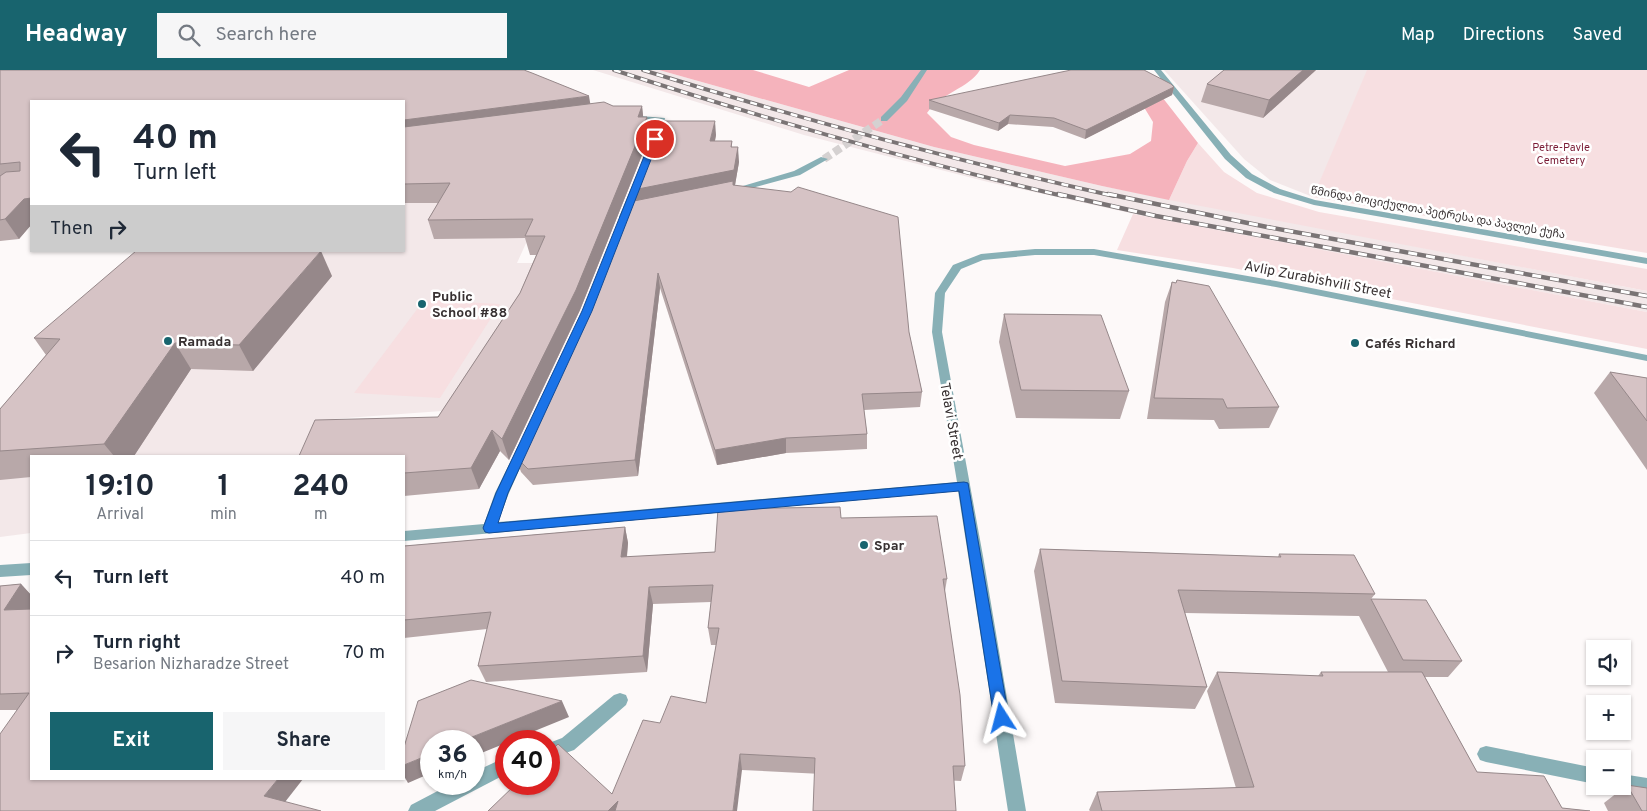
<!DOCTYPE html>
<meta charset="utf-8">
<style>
body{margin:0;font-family:Overpass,"Noto Sans Georgian",sans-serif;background:#f6f6f7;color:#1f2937;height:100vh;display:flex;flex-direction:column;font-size:19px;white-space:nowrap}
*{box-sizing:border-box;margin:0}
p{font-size:16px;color:#747a83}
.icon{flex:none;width:28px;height:28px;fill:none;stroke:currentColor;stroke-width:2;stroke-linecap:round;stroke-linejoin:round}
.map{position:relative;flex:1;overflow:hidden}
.panel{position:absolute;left:30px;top:385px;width:375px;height:325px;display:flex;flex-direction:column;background:#fff;border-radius:0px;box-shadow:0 1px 4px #0004}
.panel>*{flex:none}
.top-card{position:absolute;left:30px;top:30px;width:375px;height:152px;border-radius:0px;box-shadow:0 1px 4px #0004;background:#fff;color:#1f2937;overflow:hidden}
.fabs{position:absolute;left:1586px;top:570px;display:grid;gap:10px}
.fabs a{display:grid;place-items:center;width:45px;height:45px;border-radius:0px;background:#fff;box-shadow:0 1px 4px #0004;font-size:25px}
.speed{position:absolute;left:420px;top:660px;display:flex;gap:10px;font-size:25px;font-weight:700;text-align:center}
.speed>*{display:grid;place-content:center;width:65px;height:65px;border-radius:50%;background:#fff;box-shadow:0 1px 4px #0004;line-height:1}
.speed small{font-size:12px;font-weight:400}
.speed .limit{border:8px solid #d22;background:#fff;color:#111}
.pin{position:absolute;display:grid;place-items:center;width:42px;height:42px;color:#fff;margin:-21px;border:2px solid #fff;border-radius:50%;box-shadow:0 1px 5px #0007}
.me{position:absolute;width:55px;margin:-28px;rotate:351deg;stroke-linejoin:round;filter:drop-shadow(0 0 4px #0008)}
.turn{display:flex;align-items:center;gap:18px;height:105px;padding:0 20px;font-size:22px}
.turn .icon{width:65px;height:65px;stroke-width:2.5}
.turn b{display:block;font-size:35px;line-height:42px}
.then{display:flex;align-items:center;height:48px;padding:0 20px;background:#0003;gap:10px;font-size:19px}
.eta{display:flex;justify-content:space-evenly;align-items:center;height:85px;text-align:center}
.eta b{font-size:30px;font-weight:700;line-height:35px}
.cta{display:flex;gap:10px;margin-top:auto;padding:10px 20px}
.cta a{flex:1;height:58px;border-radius:0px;background:#18646e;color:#fff;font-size:20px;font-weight:700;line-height:58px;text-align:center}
.cta a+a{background:#f6f6f7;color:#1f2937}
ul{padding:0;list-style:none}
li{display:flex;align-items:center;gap:15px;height:75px;padding:0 20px;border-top:1px solid #e0e1e3}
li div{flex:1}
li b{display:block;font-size:19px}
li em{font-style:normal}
header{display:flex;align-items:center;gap:30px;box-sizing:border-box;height:70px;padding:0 25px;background:#18646e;color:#fff}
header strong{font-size:24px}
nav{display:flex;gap:28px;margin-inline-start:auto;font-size:18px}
.search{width:350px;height:45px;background:#f6f6f7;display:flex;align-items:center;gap:12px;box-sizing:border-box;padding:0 18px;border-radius:0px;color:#747a83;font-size:19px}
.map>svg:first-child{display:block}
.built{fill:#f3e8e9}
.green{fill:#f7dfe1}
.forest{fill:#f5b3bc}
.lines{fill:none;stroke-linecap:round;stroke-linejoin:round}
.minor-tunnel{stroke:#d5d1d1;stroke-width:8;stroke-dasharray:8 4;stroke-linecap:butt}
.minor{fill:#88b0b6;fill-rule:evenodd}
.rail-far1-casing{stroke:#7a7475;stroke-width:4}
.rail-casing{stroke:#7a7475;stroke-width:4.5}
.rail-far1{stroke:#fff;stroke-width:2.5;stroke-dasharray:7;stroke-linecap:butt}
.rail{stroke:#fff;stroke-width:3;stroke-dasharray:9;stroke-linecap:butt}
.wall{fill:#b8a8a9}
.shaded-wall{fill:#96888a}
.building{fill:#d6c3c5;stroke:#96888a}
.route{fill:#1a73e8;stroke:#114b97}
.poi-dot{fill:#18646e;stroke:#fff;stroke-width:2}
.labels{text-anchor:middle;stroke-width:5;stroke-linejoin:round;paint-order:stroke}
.far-park-label{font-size:11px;fill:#7a1c36;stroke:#fff}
.far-street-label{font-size:11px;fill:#373031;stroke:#fff}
.street-label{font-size:14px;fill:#373031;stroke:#fff}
.poi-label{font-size:14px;font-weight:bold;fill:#373031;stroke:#fff;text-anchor:start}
</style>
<header>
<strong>Headway</strong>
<div class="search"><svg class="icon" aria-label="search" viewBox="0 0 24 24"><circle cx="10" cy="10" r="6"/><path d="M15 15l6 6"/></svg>Search here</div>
<nav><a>Map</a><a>Directions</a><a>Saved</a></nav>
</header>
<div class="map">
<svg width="1647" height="741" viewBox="0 0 1647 741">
<rect width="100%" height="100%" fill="#fdf9f9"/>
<!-- built -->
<g class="built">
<polygon points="593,0 659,0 934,77 1102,116 1647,221 1647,242 1162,150 988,112 804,65"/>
<polygon points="1164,0 1370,0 1313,127 1270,110 1244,89"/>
<polygon points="404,103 558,103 517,193 537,193 498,263 442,341 319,350 306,386 31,386 31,463 0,467 0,338 143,197 196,181 404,181"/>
</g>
<!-- green -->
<g class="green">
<polygon points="1367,0 1647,0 1647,183 1313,127"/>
<polygon points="1198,73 1224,102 1257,123 1319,142 1647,199 1647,221 1169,130 1187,91"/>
<polygon points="1133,144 1647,242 1647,279 1233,198 1117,180"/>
<polygon points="424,230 500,234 440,328 354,323"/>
</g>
<!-- forest -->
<path class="forest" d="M 659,0 L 753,0 L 809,17 L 849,0 L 980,0 C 968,19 942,22 927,43 L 951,67 L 974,75 L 1065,96 L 1130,84 L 1151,71 L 1153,52 L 1139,29 L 1141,0 L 1198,73 L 1187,91 L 1169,130 L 1102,116 L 934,77 Z"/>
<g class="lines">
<!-- minor-tunnel -->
<polyline class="minor-tunnel" points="824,89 884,49"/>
<!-- minor -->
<g class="minor">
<polygon points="921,0 927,0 907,31 887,51 881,51 881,47 901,27"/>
<polygon points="1154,0 1161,0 1231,85 1252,104 1280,119 1315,130 1647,188 1647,194 1314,135 1274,123 1246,108 1225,89"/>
<polygon points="628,45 665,48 661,65 657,67 653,65 658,52 631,49 627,47"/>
<polygon points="821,87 828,89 800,105 730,124 726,121 794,101"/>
<polygon points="639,106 643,109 629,147 627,149 621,149 619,147 635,109"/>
<polygon points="1035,179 1094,179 1276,211 1647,285 1647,291 1276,217 1094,185 1035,185 983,190 961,199 945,223 942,262 983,486 1026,741 1008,741 958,421 404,471 404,461 484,454 495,423 518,376 524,372 530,376 509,423 498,452 957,412 932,262 935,223 953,195 981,184"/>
<polygon points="31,493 31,505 0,507 0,495"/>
<polygon points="620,623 626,625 628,630 626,635 574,680 549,689 549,673 562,668 614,625"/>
<polygon points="1486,676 1595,698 1595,714 1486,692 1480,690 1477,684 1480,678"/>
<polygon points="506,687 506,704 435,741 408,741 411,735 451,714 474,714 474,702"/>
<polygon points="1622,704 1647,708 1647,726 1616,718 1615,716 1622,716"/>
</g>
<!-- rail-far1 casing -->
<g class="rail-far1-casing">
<g id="rail-far1">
<path d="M 614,0 C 762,48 912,91 1063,126"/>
<path d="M 643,0 C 800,49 953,90 1114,126"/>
</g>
</g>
<!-- rail casing -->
<g class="rail-casing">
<g id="rail">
<polyline points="1058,124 1156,146 1647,237"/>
<polyline points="1108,124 1267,157 1647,226"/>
</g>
</g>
<!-- rail-far1 -->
<use href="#rail-far1" class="rail-far1"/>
<!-- rail -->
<use href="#rail" class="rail"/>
</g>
<!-- wall -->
<g class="wall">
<polygon points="0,0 591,34 613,36 642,36 643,47 650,65 580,240 509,390 500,381 479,419 404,426 404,386 438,347 520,223 536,185 530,185 525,168 434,169 428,150 438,133 404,133 404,31 31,31 31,155 19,169 0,171"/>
<polygon points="1316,0 1263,48 1201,32 1207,14"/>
<polygon points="1174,17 1172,25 1085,69 1053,57 1008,54 998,61 929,39 929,30"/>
<polygon points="716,65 715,71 732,71 732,77 739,92 735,115 909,262 922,322 920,337 864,340 867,364 867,379 786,383 717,395 660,218 638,406 533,415 521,402 516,387 591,227 634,131 633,120"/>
<polygon points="332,206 253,301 191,299 134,386 31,386 31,407 0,410 0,339 46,285 34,268"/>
<polygon points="1172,212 1279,337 1269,358 1219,359 1214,350 1147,349 1165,232"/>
<polygon points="1004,244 1129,321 1120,349 1016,348 999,272"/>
<polygon points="1610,302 1647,308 1647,400 1594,323"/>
<polygon points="841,448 947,509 945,521 965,696 961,711 742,700 612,724 660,653 706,633 716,575 711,575 708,558 711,532 653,534 647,602 486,612 478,596 487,559 404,568 404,476 625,457 628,473 627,487 715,482"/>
<polygon points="1040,479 1278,487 1279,484 1375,524 1371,529 1462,591 1448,607 1425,607 1477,702 1562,738 1590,741 1090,741 1089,740 1097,722 1236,718 1207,621 1217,602 1318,606 1321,602 1388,602 1359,546 1185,543 1207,617 1195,639 1055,633 1034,501"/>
<polygon points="21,514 31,525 31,709 0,741 17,640 0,640 0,516"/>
<polygon points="1627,715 1647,741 1608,741 1604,733"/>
</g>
<!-- shaded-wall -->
<g class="shaded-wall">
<polygon points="1303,0 1316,0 1263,48 1269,30"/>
<polygon points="1174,17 1172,25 1085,69 1086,60"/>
<polygon points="589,26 592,44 404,68 404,50"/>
<polygon points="642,36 644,54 647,47 650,65 580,240 509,390 502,369 638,47"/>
<polygon points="1010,45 1008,54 998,61 999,53"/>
<polygon points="715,51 716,65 712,85 710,71"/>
<polygon points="738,77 739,92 735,115 635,136 633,120"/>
<polygon points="31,128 31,155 19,169 5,149 24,129"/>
<polygon points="321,181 332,206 253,301 239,275"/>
<polygon points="658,203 660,218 638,406 635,390"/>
<polygon points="175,273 191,299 134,386 114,386 104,374"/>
<polygon points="492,360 500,381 479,419 471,398"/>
<polygon points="786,368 786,383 717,395 715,380"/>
<polygon points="625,457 628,473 625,504 621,487"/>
<polygon points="21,514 31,525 31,540 4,540"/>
<polygon points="649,517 653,534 647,602 643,586"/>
<polygon points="562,631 569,647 510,671 506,671 506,673 474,686 474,671 462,671"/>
<polygon points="431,684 431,703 408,713 404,706 404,695"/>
<polygon points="740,684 742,700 737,741 733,741"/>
<polygon points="278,709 303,709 278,741 264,726"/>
<polygon points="618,731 622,741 608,741"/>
</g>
<!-- building -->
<g class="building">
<polygon points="0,0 524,0 532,3 589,26 404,50 404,31 31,31 31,128 24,129 5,149 0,150 0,106 6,102 20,101 20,92 0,94"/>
<polygon points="1071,0 1144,0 1171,14 1174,17 1086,60 1054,48 1010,45 999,53 929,30"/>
<polygon points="1224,0 1303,0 1269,30 1207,14"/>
<polygon points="604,32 613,36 642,36 638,47 647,47 576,220 502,369 492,360 471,398 404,403 404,386 299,386 315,350 438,347 520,223 545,166 525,166 533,149 428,150 450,113 404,114 404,57"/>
<polygon points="660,51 715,51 710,71 732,71 731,77 738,77 734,100 633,120"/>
<polygon points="733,111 733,115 791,122 798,117 898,147 909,262 922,322 862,324 867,364 786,368 715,380 658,203 635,390 528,399 516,387 591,227 629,132"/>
<polygon points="136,181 321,181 239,275 175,273 104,374 0,381 0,339 60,269 34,268"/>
<polygon points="1177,210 1209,216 1279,337 1227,338 1223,329 1154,328 1172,212 1176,213"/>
<polygon points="1004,244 1101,245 1129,321 1021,320"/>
<polygon points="1610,302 1647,308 1647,351"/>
<polygon points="840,437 841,448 937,446 947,509 943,509 960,625 965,696 953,696 956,741 813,741 815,688 740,684 733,741 615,741 618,731 608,741 488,741 516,714 549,714 549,683 558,674 612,724 643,650 660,653 671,626 706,633 719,558 708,558 713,515 649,517 643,586 478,596 491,542 404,550 404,476 625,457 621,487 715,482 718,439"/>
<polygon points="1040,479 1281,487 1279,484 1354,485 1375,524 1178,520 1207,617 1062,611"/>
<polygon points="21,514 4,540 31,539 31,709 278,709 264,726 321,741 0,741 0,664 29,623 0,624 0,516"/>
<polygon points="1371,529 1426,530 1462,591 1403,590"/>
<polygon points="1217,602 1323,606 1321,602 1422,602 1477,702 1544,706 1562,738 1590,741 1102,741 1097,722 1254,717"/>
<polygon points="471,610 562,631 462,671 431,671 431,684 404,695 404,677 418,631"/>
<polygon points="1627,715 1647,718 1647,741 1642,741"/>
</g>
<!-- route -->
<polygon class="route" points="655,66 659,69 592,241 508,423 498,453 964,412 968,413 1009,648 1007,653 1002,655 996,653 994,648 959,421 489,463 485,462 483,458 496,423 582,241 651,69"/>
<!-- markers -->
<g class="poi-dot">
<circle cx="422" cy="234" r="5"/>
<circle cx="168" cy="271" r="5"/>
<circle cx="1355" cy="273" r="5"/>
<circle cx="864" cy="475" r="5"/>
</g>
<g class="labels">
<!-- far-park labels -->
<g class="far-park-label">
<text x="1561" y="81">Petre-Pavle<tspan x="1561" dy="13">Cemetery</tspan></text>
</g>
<!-- far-street labels -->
<g class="far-street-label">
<text transform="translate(1438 142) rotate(10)" y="4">წმინდა მოციქულთა პეტრესა და პავლეს ქუჩა</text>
</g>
<!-- street labels -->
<g class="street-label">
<text transform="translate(1318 209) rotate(11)" y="5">Avlip Zurabishvili Street</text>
<text transform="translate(952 351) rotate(80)" y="5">Telavi Street</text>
</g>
<!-- poi labels -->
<g class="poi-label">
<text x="432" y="231">Public<tspan x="432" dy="16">School #88</tspan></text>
<text x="178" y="276">Ramada</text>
<text x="1365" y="278">Cafés Richard</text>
<text x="874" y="480">Spar</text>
</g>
</g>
</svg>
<div class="fabs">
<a><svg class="icon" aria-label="sound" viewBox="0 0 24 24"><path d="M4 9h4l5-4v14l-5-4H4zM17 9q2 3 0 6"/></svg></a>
<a>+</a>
<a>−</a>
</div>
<div class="speed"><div>36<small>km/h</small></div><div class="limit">40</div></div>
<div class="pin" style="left:655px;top:69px;background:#d93025"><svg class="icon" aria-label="arrive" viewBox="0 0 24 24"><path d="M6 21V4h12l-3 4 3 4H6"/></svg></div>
<svg class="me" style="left:1002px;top:648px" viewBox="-20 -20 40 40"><path d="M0-17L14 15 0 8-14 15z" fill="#1a73e8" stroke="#fff" stroke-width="4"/></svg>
<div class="top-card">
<div class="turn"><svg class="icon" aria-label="left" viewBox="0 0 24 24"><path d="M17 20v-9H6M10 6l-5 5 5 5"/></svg><div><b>40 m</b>Turn left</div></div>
<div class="then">Then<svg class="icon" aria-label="right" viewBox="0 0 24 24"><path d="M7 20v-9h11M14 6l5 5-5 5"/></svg></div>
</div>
<section class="panel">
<div class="eta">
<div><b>19:10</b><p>Arrival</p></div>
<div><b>1</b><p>min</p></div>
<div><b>240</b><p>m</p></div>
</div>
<ul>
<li><svg class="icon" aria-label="left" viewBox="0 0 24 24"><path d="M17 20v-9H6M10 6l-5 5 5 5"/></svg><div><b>Turn left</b></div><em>40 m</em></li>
<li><svg class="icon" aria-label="right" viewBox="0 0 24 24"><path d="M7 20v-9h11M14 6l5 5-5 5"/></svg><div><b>Turn right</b><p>Besarion Nizharadze Street</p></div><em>70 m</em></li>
</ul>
<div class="cta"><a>Exit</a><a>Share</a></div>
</section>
</div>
